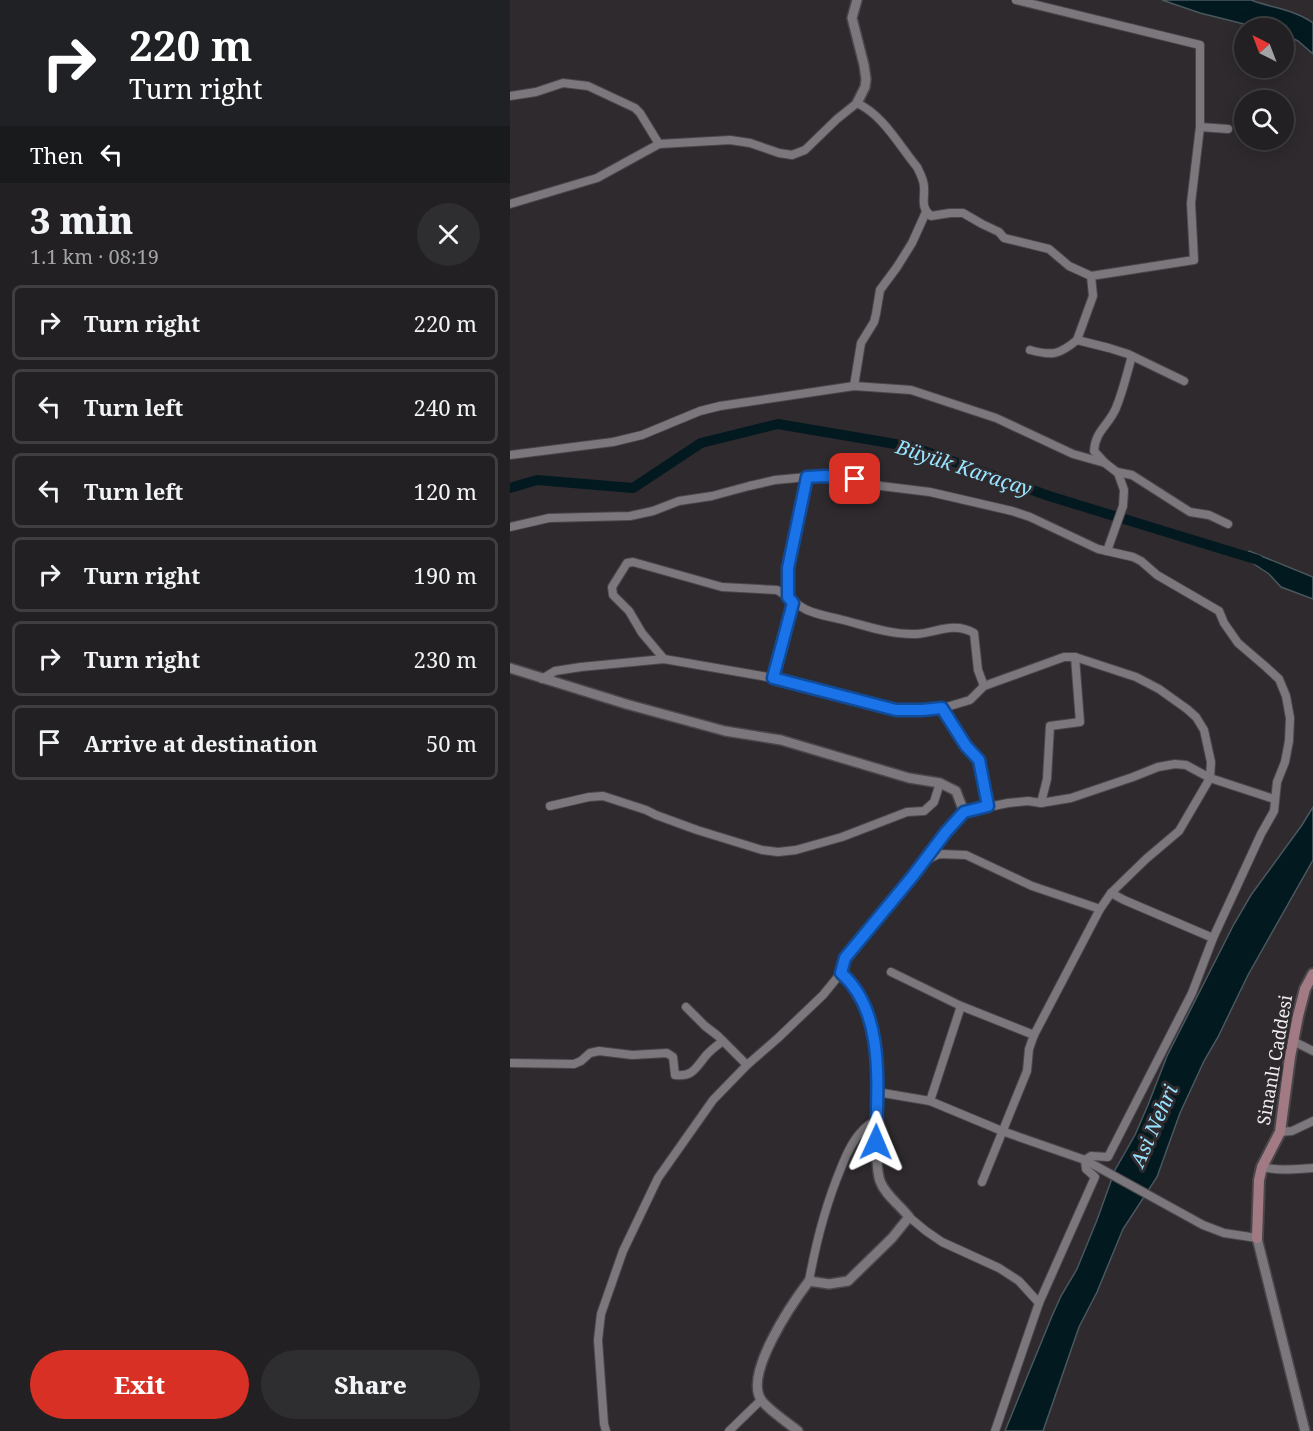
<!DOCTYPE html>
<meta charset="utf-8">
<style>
body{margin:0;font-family:"Noto Serif",serif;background:#2e2d2f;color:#f1f3f6;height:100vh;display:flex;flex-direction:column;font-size:22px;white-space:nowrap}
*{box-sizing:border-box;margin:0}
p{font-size:20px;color:#a2a3a5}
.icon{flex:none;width:33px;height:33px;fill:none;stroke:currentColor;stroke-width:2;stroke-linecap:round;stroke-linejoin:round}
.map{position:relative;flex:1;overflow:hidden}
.sheet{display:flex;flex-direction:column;background:#222022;width:510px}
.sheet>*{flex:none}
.hud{background:#202124;color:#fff;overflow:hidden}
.needle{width:39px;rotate:318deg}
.controls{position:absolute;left:724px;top:18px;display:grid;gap:12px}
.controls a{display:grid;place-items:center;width:60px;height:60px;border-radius:50%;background:#222022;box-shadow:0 3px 15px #0003,0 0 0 2px #3f3e40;font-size:30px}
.pin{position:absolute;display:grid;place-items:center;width:51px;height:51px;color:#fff;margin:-26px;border-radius:12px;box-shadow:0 3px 9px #0006}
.me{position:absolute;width:66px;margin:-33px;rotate:1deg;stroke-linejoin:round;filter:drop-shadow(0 0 4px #0008)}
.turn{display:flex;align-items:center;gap:21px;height:126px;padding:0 30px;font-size:27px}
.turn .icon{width:78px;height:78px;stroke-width:2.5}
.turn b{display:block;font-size:42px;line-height:51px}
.then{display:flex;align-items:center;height:57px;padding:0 30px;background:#0003;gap:12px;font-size:22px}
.round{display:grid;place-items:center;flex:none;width:63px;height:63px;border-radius:32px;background:#2e2d2f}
.headline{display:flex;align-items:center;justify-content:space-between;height:102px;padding:0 30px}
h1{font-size:36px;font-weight:800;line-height:45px}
.cta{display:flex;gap:12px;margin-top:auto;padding:12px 30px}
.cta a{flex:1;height:69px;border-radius:36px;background:#d93025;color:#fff;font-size:24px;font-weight:800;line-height:69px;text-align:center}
.cta a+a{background:#2e2d2f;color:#f1f3f6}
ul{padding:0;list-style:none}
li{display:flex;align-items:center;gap:18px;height:75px;margin:0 12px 9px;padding:0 18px;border:3px solid #3f3e40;border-radius:9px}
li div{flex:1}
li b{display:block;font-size:22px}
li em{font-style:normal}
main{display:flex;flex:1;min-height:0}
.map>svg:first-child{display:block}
.water{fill:#031920;stroke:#4a585e;stroke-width:1.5}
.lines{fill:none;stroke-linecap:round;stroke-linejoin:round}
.river{stroke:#031920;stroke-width:10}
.minor-casing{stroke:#4a474b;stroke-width:10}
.tertiary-casing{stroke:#4a474b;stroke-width:12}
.secondary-casing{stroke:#4a474b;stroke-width:14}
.minor{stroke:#7b777c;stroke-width:8}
.tertiary{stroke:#7b777c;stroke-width:9}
.secondary{stroke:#a17a83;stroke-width:10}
.route-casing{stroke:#114b97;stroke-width:15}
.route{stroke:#1a73e8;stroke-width:10}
.labels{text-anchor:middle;stroke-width:6;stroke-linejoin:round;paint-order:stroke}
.street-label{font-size:18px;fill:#eeecee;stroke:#2e2a2e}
.water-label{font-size:20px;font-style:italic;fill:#98e3ff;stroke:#2e2a2e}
</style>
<main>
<section class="sheet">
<div class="hud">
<div class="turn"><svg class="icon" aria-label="right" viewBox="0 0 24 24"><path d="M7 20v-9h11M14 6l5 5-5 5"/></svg><div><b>220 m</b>Turn right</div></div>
<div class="then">Then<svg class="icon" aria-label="left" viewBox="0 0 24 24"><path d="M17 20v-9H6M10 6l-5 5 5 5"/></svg></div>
</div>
<div class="headline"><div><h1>3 min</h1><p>1.1 km · 08:19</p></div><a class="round"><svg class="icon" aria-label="close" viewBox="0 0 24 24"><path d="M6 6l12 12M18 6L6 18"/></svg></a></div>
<ul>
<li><svg class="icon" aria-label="right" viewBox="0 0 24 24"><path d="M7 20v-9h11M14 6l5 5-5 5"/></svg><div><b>Turn right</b></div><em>220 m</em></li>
<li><svg class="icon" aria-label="left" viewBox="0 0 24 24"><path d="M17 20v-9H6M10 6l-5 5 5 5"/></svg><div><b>Turn left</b></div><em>240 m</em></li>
<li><svg class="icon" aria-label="left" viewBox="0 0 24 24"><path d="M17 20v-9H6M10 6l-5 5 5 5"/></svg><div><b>Turn left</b></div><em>120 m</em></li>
<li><svg class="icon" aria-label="right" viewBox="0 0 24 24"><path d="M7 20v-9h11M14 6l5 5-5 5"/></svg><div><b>Turn right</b></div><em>190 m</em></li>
<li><svg class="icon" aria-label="right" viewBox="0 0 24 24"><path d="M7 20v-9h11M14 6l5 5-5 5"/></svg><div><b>Turn right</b></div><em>230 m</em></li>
<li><svg class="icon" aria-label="arrive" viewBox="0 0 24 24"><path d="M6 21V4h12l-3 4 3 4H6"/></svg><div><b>Arrive at destination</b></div><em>50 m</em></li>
</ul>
<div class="cta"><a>Exit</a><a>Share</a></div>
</section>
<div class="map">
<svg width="803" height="1431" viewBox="0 0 803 1431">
<rect width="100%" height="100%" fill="#2e2a2e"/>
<!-- water -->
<g class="water">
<path d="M 652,0 L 741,0 C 762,8 786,10 803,23 L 803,54 L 788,41 L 774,34 L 774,28 L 750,28 L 690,13 Z"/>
<polygon points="739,551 803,577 803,599 771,587 759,574 738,560 737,555"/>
<polygon points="803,807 803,860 738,975 708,1037 694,1061 670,1113 647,1177 613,1229 587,1292 569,1327 533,1431 495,1431 542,1316 551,1296 567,1269 587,1220 605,1170 625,1135 638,1105 657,1056 724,924 741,895 792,825"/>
</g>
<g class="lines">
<!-- river -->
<polyline class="river" points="0,488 27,480 123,488 191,443 268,424 403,447 539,496 748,560"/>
<!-- minor casing -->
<g class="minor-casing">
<g id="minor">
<polyline points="506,0 690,45 690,127 681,203 684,260 581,276"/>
<polyline points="0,96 26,92 53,83 78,86 125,108 130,113 149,144"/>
<polyline points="690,127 718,129"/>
<path d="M 0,204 L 87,178 L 149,144 L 220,140 L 240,143 L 269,153 L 282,155 L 295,150 L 327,119 L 347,103 C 374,116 388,144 407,167 C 410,173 414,180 414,187 C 415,198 410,208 421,216 L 440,213 L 453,213 L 472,224 L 489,232 L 494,238 L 539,249 L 559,266 L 581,276 L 583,296 L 567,340 L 599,348 L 618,354 L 674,381"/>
<path d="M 520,350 C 542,356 549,355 567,340"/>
<polyline points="344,386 351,343 364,322 366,314 370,290 387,267 402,243 416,212"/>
<polyline points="0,455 103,442 132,435 190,411 210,406 344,386 401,390 486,418 563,454 595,463"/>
<polyline points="607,472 622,475 680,512 699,515 718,524"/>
<polyline points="0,527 39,518 120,516 143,511 169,501 202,496 239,486 265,480 297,477 331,477 371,486 420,492 502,511 520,517 588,549 623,557 631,561 647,575 709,611 714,623 728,643 756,667 769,679 776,696 780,718 779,741 775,762 767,782 764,811 751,834 703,938 682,993 598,1157 581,1156 575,1160 576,1169 585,1177 529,1303 485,1431"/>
<path d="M 597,551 L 613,506 L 614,490 L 608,473 L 595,463 L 584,451 C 585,431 599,425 606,408 C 613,391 617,373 622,356"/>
<polyline points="278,597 278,568 297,477"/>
<path d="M 154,659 L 132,633 L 119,611 L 103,595 L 102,587 L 117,563 L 123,562 L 212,587 L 267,590 C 278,596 286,605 297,610 C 308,615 322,617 333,620 C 357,626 381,635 406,634 C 426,633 443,621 464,633 L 468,670 L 474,686"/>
<polyline points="263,678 283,603"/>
<polyline points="32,679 45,671 71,667 154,659 263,678 386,709 412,710 433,708 460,700 474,686 554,657 565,657 626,677 649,689 677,709 686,717 694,730 701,762 700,778 669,831 636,859 601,893 590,909 524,1035 519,1049 517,1071 472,1182"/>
<polyline points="433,708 456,746 469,760 478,806"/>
<polyline points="531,803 537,779 540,726 570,722 565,657"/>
<polyline points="40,806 79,797 93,796 136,810 146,815 187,830 252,850 268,852 286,850 332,837 397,812 414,811 424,802 430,783"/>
<polyline points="454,812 498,803 518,801 531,803 561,798 623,777 648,767 665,764 676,765 700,778 764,799"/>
<polyline points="416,860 429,854 456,855 522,886 590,909"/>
<polyline points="601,893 614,900 703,938"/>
<polyline points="381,972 451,1006 524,1035"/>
<polyline points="176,1007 195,1026 208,1036 237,1065"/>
<polyline points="783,1041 803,1051"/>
<path d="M 0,1063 L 64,1064 L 71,1061 L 80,1053 L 89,1051 L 122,1055 L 157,1053 L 163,1057 L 165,1075 C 182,1077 185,1069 194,1058 C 199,1051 206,1046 213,1041"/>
<polyline points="367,1092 420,1101 492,1131 575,1160 693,1225 714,1233 747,1238"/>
<polyline points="420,1101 451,1006"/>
<polyline points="770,1132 782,1131 803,1121"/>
<path d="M 752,1167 C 769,1171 786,1169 803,1168"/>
<polyline points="399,1217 416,1231 432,1242 489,1268 509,1281 529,1303"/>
<path d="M 299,1281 C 306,1242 316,1204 331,1168 C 336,1155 342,1141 352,1131 C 356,1126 362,1123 366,1119"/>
<polyline points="96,1431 94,1424 88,1340 91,1314 113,1251 148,1178 203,1100 237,1065 268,1038 313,995 331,973"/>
<polyline points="219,1431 251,1400"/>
</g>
</g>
<!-- tertiary casing -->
<g class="tertiary-casing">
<g id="tertiary">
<polyline points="347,103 355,87 356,79 354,65 342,18 347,0"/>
<path d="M 0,668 L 116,704 L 215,731 L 271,740 L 399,778 L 430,783 L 446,791 L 454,812 L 436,832 L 402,877 L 335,958 L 331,973 C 373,1010 367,1075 366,1126 C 366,1139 366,1169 370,1181 C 375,1195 390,1205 399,1217 L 382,1238 L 338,1281 L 319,1284 L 299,1281 C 283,1302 232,1376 252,1401 C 259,1410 278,1423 288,1431"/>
<polyline points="747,1238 795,1431"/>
</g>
</g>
<!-- secondary casing -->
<g class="secondary-casing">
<polyline id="secondary" points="747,1238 749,1180 752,1167 770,1132 780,1057 788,1016 795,989 803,974"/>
</g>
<!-- minor -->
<use href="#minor" class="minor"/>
<!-- tertiary -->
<use href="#tertiary" class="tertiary"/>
<!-- secondary -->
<use href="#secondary" class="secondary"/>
</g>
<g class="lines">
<!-- route casing -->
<g class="route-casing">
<path id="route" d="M 345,479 L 315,476 L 297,477 L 278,568 L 278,597 L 283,603 L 263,678 L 386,710 L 412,710 L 432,708 L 456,746 L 469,760 L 478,806 L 454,812 L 436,832 L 402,877 L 335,958 L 331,973 C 376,1012 367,1088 366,1142"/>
</g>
<!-- route -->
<use href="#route" class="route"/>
</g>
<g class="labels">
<!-- street labels -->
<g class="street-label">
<text transform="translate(765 1060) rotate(-80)" y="6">Sinanlı Caddesi</text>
</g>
<!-- water labels -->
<g class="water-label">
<text transform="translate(454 468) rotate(18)" y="7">Büyük Karaçay</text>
<text transform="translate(644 1126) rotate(-66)" y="7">Asi Nehri</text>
</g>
</g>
</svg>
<div class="controls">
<a><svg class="needle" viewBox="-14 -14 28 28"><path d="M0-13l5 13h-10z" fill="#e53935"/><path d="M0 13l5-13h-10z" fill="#a2a3a5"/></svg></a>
<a><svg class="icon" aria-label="search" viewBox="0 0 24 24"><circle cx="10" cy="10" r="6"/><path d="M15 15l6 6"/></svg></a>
</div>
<div class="pin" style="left:345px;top:479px;background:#d93025"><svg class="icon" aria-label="arrive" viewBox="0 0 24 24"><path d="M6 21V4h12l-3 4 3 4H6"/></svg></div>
<svg class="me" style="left:366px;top:1142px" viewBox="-20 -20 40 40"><path d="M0-17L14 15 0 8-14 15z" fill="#1a73e8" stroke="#fff" stroke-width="4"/></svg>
</div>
</main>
